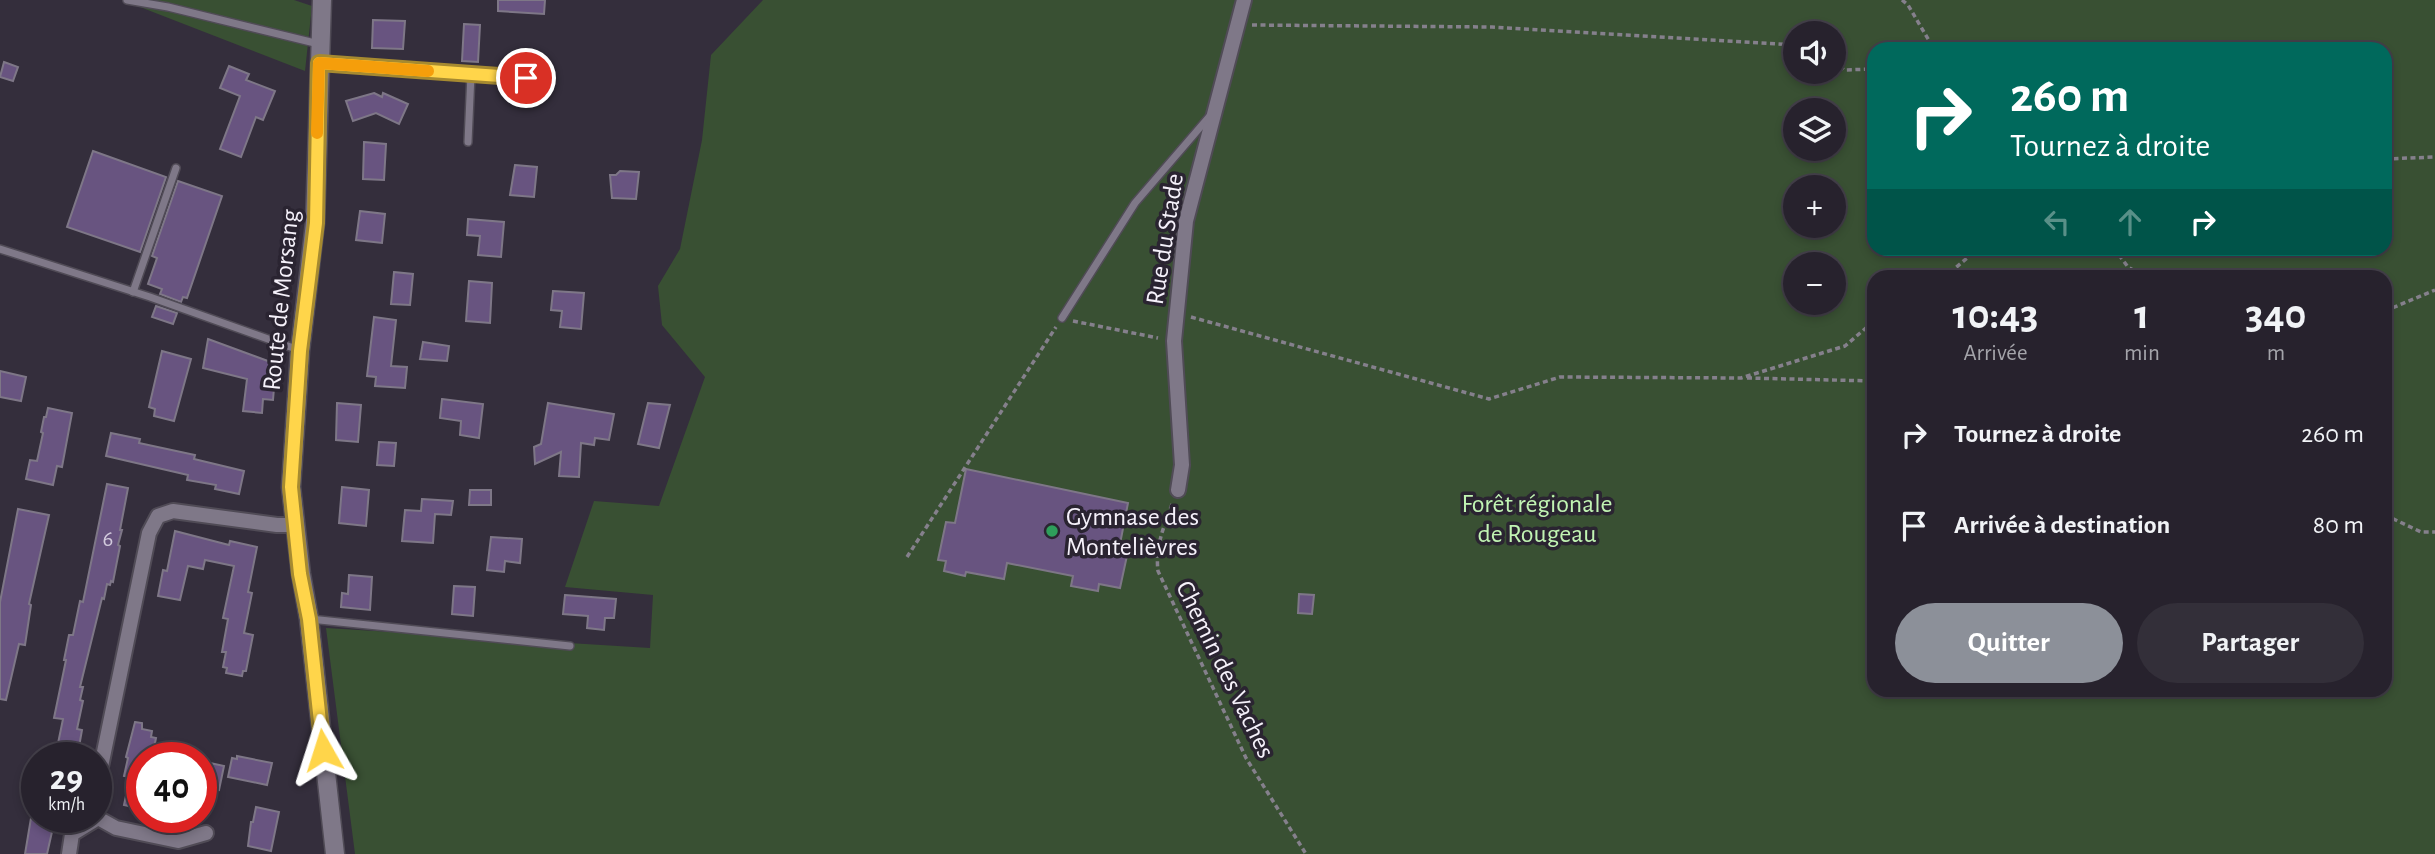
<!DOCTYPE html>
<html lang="fr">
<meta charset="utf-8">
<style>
body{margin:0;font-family:"Alegreya Sans",sans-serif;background:#332f39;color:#f1f3f6;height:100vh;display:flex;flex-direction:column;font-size:26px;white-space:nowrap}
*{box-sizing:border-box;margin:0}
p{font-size:23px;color:#a4a4aa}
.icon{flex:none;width:38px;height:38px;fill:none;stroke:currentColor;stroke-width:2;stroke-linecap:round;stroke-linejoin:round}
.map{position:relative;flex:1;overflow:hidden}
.sheet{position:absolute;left:1867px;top:270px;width:525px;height:427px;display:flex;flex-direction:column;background:#27222d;border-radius:21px;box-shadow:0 4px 10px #0003,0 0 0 2px #433f49}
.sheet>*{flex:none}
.top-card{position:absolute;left:1867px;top:42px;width:525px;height:214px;border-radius:21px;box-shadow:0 4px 10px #0003,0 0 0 2px #433f49;background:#00695c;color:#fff;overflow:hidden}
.fabs{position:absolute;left:1783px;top:21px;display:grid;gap:14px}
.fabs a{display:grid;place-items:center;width:63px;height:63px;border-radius:50%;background:#27222d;box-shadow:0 4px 10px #0003,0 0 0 2px #433f49;font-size:35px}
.speed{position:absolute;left:21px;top:742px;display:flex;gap:14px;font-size:35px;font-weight:700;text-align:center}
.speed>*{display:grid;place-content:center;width:91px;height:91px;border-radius:50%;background:#27222d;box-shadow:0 4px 10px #0003,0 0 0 2px #433f49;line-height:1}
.speed small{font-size:18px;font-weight:400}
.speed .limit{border:10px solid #d22;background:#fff;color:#111}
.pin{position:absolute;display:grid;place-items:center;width:60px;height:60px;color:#fff;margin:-30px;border:4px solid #fff;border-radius:50%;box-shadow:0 2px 7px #0007}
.me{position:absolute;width:77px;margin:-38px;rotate:354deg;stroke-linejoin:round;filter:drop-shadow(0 0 5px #0008)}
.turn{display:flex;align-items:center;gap:24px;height:147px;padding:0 28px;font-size:32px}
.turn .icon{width:91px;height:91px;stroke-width:2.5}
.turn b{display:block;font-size:49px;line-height:60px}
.lanes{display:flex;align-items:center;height:66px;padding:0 28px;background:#0003;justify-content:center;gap:35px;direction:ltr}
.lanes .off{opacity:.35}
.eta{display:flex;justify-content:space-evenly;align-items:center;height:119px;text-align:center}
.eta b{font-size:42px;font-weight:600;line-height:49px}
.button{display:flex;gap:14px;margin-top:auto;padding:14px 28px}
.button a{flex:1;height:80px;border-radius:42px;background:#8c9099;color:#fff;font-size:28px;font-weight:600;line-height:80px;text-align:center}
.button a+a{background:#332f39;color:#f1f3f6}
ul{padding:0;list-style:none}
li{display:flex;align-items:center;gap:21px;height:91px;padding:0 28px}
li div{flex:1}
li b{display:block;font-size:26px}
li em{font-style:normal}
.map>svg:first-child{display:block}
.green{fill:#395033;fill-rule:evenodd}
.building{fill:#685480;stroke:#7e7787;stroke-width:2}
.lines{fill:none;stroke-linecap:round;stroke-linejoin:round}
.service-casing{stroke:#504b56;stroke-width:10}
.minor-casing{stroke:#504b56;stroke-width:18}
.tertiary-casing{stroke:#504b56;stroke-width:21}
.path{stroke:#85808c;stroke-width:3.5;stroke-dasharray:5 3.5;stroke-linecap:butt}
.service{stroke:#7f7888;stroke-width:7}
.minor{stroke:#7f7888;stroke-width:14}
.tertiary{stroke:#7f7888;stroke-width:18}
.route-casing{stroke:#a68a30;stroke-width:18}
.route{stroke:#ffd54a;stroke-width:12}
.slow{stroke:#f59e0b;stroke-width:12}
.leisure-dot{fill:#2e9e5b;stroke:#2a2431;stroke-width:2.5}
.labels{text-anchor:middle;stroke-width:7;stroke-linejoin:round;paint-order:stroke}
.number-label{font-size:23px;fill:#d2cadc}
.street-label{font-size:26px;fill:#f5f1fa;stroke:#2a2431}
.park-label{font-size:26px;fill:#c1f4b3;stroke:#2a2431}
.poi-label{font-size:26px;fill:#f5f1fa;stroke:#2a2431;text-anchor:start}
</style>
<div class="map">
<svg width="2435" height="854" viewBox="0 0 2435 854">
<rect width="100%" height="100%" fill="#342e3c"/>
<!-- green -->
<g class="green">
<polygon points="122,0 294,0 312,6 305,71"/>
<path d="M 763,0 L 2435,0 L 2435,854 L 355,854 L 326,628 L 650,648 L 653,595 L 565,587 L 594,501 L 659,506 L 705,377 L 662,325 L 658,286 L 680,249 L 702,140 L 711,55 ZM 1796,33 L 1834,33 L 1834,72 L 1796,72 ZM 1874,49 L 2385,49 L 2385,248 L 1874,248 ZM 1796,110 L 1834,110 L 1834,149 L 1796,149 ZM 1796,187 L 1834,187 L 1834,226 L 1796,226 ZM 1796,264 L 1834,264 L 1834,303 L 1796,303 ZM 1874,276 L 2385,276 L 2385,690 L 1874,690 Z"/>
</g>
<!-- building -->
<g class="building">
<polygon points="498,0 545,0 544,14 498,11"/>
<polygon points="373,20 405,21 403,49 372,48"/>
<polygon points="464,24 480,25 478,62 462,61"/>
<polygon points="4,62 18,67 13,81 0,77"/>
<polygon points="229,66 249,74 246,80 275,91 263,120 256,117 241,157 220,149 240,96 220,88"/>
<polygon points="374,93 382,97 383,93 408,104 399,124 376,113 353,121 346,101"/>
<polygon points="364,142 386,144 384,180 363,179"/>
<polygon points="93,151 166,177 140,252 67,227"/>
<polygon points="515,165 537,167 534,197 510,195"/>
<polygon points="620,171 639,172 636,199 612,198 610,175 616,175"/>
<polygon points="178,181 222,196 187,298 183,297 181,302 160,294 162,289 148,284 157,258 152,256"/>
<polygon points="360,211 385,214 382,243 356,240"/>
<polygon points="468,219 504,222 501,257 478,255 480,236 467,235"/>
<polygon points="394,272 413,274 410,305 391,304"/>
<polygon points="469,281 492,283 490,323 466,321"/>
<polygon points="553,291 584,293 581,329 560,327 562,311 551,310"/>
<polygon points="156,306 177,313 173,324 152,317"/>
<polygon points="374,317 396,320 391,366 407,367 405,388 375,386 376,377 367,376"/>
<polygon points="208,339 276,364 273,400 263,399 262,413 243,411 247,379 203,368"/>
<polygon points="423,342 449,346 447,361 420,359"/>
<polygon points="162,351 191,359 174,421 154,416 155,409 149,407"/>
<polygon points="0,371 26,377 21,401 0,397"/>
<polygon points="442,399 483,404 479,438 460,435 461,421 440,418"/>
<polygon points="337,403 361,405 358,442 336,440"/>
<polygon points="548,403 614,414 609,440 595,438 594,445 581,443 579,477 559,476 561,452 535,464 534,447 541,444"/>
<polygon points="648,403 670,405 659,448 638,444"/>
<polygon points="48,408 72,413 62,467 57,466 53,485 26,479 30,460 37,461 43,433 41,432 44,417 46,417"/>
<polygon points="111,433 140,439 139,443 195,455 194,459 244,471 239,494 215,489 216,485 187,480 188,475 106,456"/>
<polygon points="379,442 396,443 394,466 377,465"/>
<polygon points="966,469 1128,503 1119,549 1128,551 1120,588 1099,584 1098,591 1071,586 1073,576 1007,563 1004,579 966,572 965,576 944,571 946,561 938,560 946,522 955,523"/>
<polygon points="107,484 128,488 120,530 122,530 118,545 120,546 113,582 111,581 110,585 107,584 104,599 102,598 80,687 83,687 80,700 83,701 77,729 82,730 77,758 55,758 63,719 54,718 66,660 64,660 69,635 73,635 80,601 83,602"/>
<polygon points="342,487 369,490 366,526 339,523"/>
<polygon points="470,490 491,490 491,505 469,505"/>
<polygon points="422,499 453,501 451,515 435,514 433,543 402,541 405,510 421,511"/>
<polygon points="18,509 49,515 29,604 31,605 25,645 19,644 6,700 0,699 0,602"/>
<polygon points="175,531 229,545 230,541 257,547 248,592 252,593 244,633 253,635 246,671 243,671 242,676 226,673 227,668 223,667 226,652 222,652 228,619 223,618 234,566 205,560 203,569 188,566 180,600 158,596 163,570 167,571"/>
<polygon points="491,537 522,539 520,563 505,561 504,572 487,570"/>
<polygon points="349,575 372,577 370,610 341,607 342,593 348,594"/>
<polygon points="454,586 475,587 473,616 452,614"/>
<polygon points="1299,594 1314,595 1312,614 1298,613"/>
<polygon points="565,595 616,599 614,618 605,618 604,630 587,628 588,616 563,614"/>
<polygon points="135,722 142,723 142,729 152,731 151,737 156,738 152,758 142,758 142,809 124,805 130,777 124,776 128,758 126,757"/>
<polygon points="237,756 272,763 267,785 228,777 232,758 237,759"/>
<polygon points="201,761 224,766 219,790 201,786"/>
<polygon points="256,807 279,812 271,851 248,846 251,822 253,822"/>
<polygon points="31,818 54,823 47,854 25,854"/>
</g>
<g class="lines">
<!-- service casing -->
<g class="service-casing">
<g id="service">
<polyline points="127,0 168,7 319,44"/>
<polyline points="320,63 471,74 468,142"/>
<polyline points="471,74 526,78"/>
<polyline points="0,249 150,297 299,350"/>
<polyline points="133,292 176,168"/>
<polyline points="1062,318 1135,203 1209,117"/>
<polyline points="310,619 570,646"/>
</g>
</g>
<!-- minor casing -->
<g class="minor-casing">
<g id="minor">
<polyline points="1178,490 1182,465 1174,341 1186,221 1244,0"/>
<polyline points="96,791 149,533 158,516 173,511 277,525 295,525"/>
<polyline points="96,812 98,818 116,828 178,841 206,833"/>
<polyline points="69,854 72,834 98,818"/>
</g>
</g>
<!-- tertiary casing -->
<g class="tertiary-casing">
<polyline id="tertiary" points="322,0 315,223 300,351 291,487 301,574 309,619 335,854"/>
</g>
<!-- path -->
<g class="path">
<polyline points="1902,0 1908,5 1934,49"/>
<polyline points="1252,25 1492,27 1796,45"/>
<polyline points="1834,60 1844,70 1874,69"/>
<polyline points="2385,159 2435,157"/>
<polyline points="1987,248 2120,256"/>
<polyline points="2114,248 2128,267 2143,276"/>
<polyline points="1924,276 1953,270 1979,248"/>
<polyline points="2385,311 2435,290"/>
<polyline points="1191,317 1489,399 1560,377 1741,378 1845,346 1874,321"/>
<polyline points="1073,321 1158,338"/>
<polyline points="1747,378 1874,381"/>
<path d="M 1172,504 C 1164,527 1155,546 1158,571 L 1246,758 L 1306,854"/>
<polyline points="2385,515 2421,532 2435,532"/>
<polyline points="907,557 1056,327"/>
</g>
<!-- service -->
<use href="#service" class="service"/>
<!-- minor -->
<use href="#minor" class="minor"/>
<!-- tertiary -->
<use href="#tertiary" class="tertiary"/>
</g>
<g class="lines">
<!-- route casing -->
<g class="route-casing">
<polyline id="route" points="323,750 309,619 300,574 291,487 300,351 316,223 319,63 526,78"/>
</g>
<!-- route -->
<use href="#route" class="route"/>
<!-- slow -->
<polyline class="slow" points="317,133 319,63 428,71"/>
</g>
<!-- markers -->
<circle class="leisure-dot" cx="1052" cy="531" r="7"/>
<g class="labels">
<!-- number labels -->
<g class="number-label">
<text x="108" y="546">6</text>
</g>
<!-- street labels -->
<g class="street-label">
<text transform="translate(1164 239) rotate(-81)" y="9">Rue du Stade</text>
<text transform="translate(280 300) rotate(-84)" y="9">Route de Morsang</text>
<text transform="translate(1226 669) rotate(64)" y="9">Chemin des Vaches</text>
</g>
<!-- park labels -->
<g class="park-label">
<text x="1537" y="512">Forêt régionale<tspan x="1537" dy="30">de Rougeau</tspan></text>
</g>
<!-- poi labels -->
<g class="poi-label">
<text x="1066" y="525">Gymnase des<tspan x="1066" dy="30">Montelièvres</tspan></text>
</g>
</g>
</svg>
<div class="fabs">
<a><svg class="icon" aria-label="sound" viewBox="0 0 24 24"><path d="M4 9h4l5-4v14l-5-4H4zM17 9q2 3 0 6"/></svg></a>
<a><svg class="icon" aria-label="layers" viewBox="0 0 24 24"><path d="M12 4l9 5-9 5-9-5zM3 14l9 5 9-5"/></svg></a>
<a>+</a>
<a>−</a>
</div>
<div class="speed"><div>29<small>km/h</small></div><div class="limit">40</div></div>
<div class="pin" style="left:526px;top:78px;background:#d93025"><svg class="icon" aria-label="arrive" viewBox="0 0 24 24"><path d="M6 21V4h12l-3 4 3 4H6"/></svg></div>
<svg class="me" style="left:323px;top:750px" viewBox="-20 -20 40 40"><path d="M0-17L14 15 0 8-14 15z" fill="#ffd54a" stroke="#fff" stroke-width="4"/></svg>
<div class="top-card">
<div class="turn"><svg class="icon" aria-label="right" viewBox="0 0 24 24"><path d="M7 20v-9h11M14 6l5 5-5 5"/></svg><div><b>260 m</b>Tournez à droite</div></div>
<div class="lanes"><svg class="icon off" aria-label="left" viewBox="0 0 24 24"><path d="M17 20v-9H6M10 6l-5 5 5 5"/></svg><svg class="icon off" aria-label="ahead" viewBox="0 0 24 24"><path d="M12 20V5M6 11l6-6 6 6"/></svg><svg class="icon" aria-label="right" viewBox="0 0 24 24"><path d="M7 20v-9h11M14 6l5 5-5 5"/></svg></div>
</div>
<section class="sheet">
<div class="eta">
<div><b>10:43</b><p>Arrivée</p></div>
<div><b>1</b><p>min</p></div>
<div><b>340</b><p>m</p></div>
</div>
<ul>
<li><svg class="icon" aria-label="right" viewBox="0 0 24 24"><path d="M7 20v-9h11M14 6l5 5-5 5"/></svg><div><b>Tournez à droite</b></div><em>260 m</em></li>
<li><svg class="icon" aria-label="arrive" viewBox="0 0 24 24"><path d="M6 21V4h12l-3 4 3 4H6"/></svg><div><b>Arrivée à destination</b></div><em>80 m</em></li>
</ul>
<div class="button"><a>Quitter</a><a>Partager</a></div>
</section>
</div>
